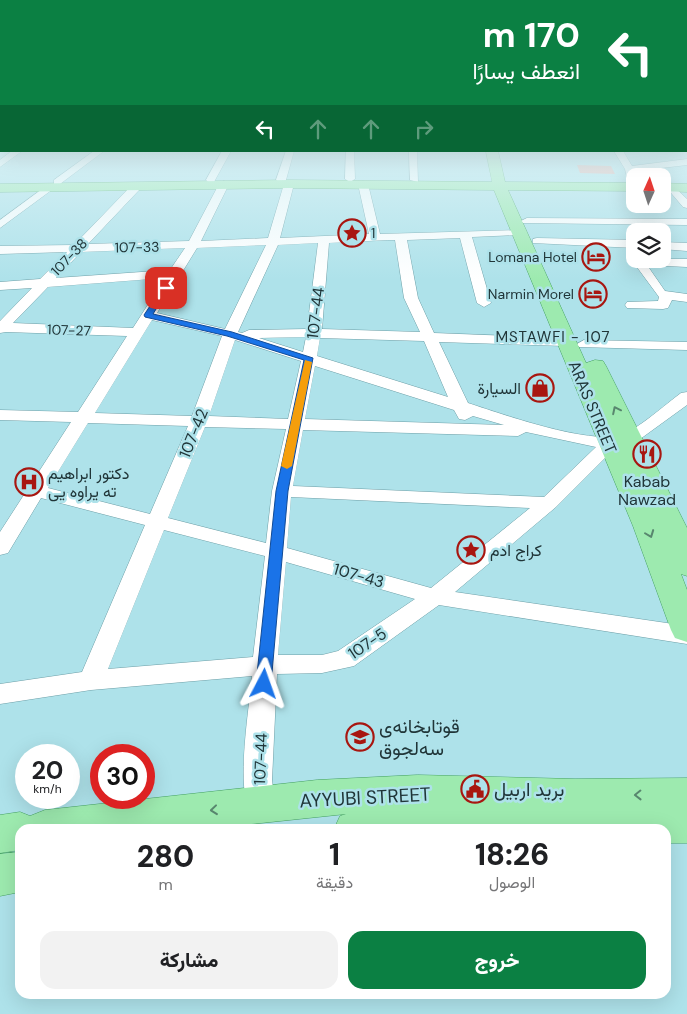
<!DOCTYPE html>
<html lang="ar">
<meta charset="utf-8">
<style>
body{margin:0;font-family:"DM Sans",Vazirmatn,sans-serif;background:#f2f2f2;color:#202124;direction:rtl;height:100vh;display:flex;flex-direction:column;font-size:19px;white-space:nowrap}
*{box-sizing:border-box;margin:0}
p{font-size:16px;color:#757577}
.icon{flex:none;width:28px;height:28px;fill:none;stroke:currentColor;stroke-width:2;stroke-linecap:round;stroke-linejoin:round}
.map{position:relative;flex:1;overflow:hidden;direction:ltr}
.panel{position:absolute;left:15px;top:824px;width:656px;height:175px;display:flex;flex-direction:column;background:#fff;border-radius:15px;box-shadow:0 5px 20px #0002;direction:rtl}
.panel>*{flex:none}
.top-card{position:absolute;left:0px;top:0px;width:688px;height:152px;box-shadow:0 5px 20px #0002;direction:rtl;background:#0b8043;color:#fff;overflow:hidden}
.needle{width:32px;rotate:3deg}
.tools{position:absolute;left:626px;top:168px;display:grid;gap:10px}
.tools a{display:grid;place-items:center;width:45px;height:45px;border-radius:10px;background:#fff;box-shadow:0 5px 20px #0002;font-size:25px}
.speed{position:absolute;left:15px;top:744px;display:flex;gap:10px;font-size:25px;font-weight:700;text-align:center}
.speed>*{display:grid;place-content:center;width:65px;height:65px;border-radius:50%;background:#fff;box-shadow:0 5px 20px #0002;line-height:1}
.speed small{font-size:12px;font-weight:400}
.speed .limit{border:8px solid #d22;background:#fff;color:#111}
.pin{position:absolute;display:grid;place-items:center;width:42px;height:42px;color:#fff;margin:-21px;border-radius:10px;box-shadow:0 2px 8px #0006}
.me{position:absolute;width:55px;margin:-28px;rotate:4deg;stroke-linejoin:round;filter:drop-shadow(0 0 4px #0008)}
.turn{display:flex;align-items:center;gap:18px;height:105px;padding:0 25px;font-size:22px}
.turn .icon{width:65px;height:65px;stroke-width:2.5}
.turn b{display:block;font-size:35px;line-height:42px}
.lanes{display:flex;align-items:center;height:48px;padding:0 25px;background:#0003;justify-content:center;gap:25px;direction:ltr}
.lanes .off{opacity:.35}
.eta{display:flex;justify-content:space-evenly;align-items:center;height:85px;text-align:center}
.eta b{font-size:30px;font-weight:800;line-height:35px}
.cta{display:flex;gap:10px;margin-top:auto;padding:10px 25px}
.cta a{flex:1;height:58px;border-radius:15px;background:#0b8043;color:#fff;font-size:20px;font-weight:800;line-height:58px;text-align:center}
.cta a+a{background:#f2f2f2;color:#202124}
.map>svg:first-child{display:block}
.green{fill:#efaba1}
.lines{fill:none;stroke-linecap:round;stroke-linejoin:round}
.street-casing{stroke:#6d9fa7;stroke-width:1}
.primary-casing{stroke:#46a263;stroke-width:1}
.street{fill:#fff;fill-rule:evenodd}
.primary{fill:#9deaaf;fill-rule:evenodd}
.oneway{stroke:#58866e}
.route{fill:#1a73e8;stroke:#114b97}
.slow{fill:#f59e0b}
.labels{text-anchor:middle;stroke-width:5;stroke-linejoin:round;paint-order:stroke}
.far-poi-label{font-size:14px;fill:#203538;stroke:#aee2ea;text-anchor:end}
.far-street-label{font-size:14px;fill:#203538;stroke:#aee2ea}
.far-neighbourhood-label{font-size:15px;letter-spacing:1px;fill:#203538;stroke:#aee2ea}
.street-label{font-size:16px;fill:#203538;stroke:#aee2ea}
.poi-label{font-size:16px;fill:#203538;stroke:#aee2ea;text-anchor:start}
.near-poi-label{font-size:19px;fill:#203538;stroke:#aee2ea;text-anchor:start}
.near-street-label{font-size:19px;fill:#203538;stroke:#aee2ea}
</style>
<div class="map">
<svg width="687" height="1014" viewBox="0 0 687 1014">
<rect width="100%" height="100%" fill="#aee2ea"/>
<!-- green -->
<polygon class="green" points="577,165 611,166 615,174 580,173"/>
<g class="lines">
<!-- street casing -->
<g class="street-casing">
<g id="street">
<polygon points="12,151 22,151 0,167 0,160"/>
<polygon points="94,151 104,151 60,184 54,184 54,180"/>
<polygon points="222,151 231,151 214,182 208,182 206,180"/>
<polygon points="286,151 294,151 286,180 281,183 276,180"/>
<polygon points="346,151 354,151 355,179 350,182 345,179"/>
<polygon points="409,151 417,151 418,182 410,180"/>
<polygon points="614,151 623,151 632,166 687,159 687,165 635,171 636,176 633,185 628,182 625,169"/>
<path d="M 224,181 L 229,184 L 201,241 L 268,238 L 284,184 L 289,181 L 294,184 L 280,238 L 369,234 L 358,184 L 363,181 L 368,184 L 380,234 L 522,230 L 522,234 L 518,235 L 472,237 L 491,303 L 484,307 L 477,303 L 460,238 L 407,240 L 418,298 L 434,333 L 566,338 L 573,342 L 566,346 L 439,342 L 468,403 C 502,414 589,445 621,435 C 637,430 666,404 681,393 L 687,392 L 687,405 L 636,442 L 615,448 L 556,507 L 455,592 L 687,626 L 687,644 L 439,605 L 354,666 L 322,673 L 277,674 L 272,780 L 275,805 L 270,814 L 260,818 L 250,814 C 236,785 249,710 252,676 L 91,690 L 0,704 L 0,684 L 82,672 L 145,525 L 41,498 L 8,553 L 0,555 L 0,532 L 71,422 L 0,420 L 0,410 L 78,412 L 127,336 L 6,332 L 0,333 L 0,321 L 32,288 L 0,290 L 0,282 L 40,279 L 67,252 L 0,254 L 0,246 L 74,245 L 133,184 L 137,183 L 142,186 L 141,188 L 88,244 L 189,241 L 219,184 ZM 388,240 L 395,240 L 404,298 L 420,332 L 322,329 L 329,243 ZM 318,243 L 307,329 L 249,330 L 242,333 L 238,332 L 278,245 ZM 266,245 L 225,329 L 157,313 L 197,248 ZM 185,248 L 170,270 L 56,278 L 81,252 ZM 165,278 L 133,328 L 13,323 L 48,287 ZM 152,320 L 222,336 L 192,416 L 95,413 ZM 306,337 L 303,352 L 259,338 ZM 320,338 L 424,341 L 448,397 L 317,356 ZM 235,340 L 301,361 L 288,419 L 209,416 ZM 315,366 L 454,410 L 459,419 L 465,420 L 473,416 L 504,425 L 305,419 ZM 88,423 L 188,426 L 150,514 L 48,488 ZM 205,427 L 286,429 L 272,491 L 266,543 L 168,518 ZM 303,430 L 518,436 L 526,432 L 596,447 L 544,497 L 293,486 ZM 291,497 L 530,508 L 431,588 L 287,548 ZM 164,530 L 265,556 L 253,657 L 108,669 ZM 286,562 L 415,599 L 338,651 L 322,655 L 278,655 Z"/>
<polygon points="49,184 54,187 53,189 0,228 0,220"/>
<polygon points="671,184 687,199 687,208 683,207 666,187"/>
<polygon points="527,218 687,219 687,225 523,223 521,221"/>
<polygon points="537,238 635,240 635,248 533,243 533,239"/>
<polygon points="662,242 687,243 687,251 662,249"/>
<polygon points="633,256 635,256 635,259 687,259 687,267 647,265 665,291 687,294 687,302 672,300 668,308 663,309 627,308 625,305 627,302 658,301 659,297 631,259"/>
<polygon points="584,340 687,342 687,350 579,347 577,344"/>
</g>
</g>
<!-- primary casing -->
<g class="primary-casing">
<g id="primary">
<polygon points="486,151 498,151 505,182 635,183 635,191 508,190 586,363 595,360 603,361 606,366 687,528 687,576 681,574 687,590 687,642 675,638 671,630 633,526 494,190 289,188 0,192 0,184 289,180 492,182"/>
<polygon points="662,183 687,184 687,192 662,191"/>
<polygon points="418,775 575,779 687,778 687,843 666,843 666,829 334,829 340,816 346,814 205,829 20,829 20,850 0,853 0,815 20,812 30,816 45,810 317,780"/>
<polygon points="20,852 20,892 0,896 0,854"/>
</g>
</g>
<!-- street -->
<use href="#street" class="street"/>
<!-- primary -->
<use href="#primary" class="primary"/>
</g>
<!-- one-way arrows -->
<defs><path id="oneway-chevron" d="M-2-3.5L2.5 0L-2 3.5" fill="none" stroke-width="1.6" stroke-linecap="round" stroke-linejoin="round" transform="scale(1.25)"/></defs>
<g class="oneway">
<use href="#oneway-chevron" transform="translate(616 410) rotate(-116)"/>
<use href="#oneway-chevron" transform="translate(650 534) rotate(69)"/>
<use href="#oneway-chevron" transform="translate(638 795) rotate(179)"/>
<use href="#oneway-chevron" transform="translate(214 810) rotate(174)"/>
</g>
<!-- sky -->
<linearGradient id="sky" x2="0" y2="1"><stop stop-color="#9aaca2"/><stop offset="0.49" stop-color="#dbf2f6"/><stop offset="1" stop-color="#dbf2f6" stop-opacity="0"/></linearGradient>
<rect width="687" height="280" fill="url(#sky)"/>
<!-- route -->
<polygon class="route" points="166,285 169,288 153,314 232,332 313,358 288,491 271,684 269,688 258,688 256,684 276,491 304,360 227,336 145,317 144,315 162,288"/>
<!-- slow -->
<polygon class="slow" points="305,360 312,362 292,466 287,469 281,466"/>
<!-- icons -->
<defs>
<g id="sight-ring" transform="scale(1.4375)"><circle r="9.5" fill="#aee2ea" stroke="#a81610" stroke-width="1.5"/><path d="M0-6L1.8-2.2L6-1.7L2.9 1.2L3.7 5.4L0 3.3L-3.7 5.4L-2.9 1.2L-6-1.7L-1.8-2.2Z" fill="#a81610"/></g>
<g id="hotel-ring" transform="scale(1.4375)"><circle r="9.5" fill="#aee2ea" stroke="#a81610" stroke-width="1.5"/><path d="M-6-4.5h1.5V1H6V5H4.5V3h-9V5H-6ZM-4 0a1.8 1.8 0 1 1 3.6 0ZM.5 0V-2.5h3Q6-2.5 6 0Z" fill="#a81610"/></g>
<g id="shop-ring" transform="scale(1.4375)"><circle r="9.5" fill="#aee2ea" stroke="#a81610" stroke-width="1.5"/><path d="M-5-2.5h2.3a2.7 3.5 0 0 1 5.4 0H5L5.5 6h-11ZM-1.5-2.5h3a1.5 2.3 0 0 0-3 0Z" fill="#a81610"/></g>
<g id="restaurant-ring" transform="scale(1.4375)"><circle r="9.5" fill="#aee2ea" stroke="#a81610" stroke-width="1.5"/><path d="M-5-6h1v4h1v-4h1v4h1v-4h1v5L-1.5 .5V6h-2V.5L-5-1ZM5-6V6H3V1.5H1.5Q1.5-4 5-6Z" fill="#a81610"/></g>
<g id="hospital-ring" transform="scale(1.4375)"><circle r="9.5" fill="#aee2ea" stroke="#a81610" stroke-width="1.5"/><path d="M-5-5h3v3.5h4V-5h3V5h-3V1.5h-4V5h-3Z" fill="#a81610"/></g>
<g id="school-ring" transform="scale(1.4375)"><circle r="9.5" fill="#aee2ea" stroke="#a81610" stroke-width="1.5"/><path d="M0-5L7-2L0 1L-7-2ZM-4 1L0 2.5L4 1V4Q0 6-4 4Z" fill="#a81610"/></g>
<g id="civic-ring" transform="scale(1.4375)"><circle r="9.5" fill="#aee2ea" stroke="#a81610" stroke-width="1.5"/><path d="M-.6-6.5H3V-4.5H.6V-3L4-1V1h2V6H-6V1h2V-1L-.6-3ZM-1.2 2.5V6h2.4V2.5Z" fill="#a81610"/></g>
</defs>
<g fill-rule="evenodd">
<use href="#sight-ring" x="352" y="233"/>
<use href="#hotel-ring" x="596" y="257"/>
<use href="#hotel-ring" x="593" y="294"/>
<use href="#shop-ring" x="540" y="388"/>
<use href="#restaurant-ring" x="647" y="454"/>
<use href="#hospital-ring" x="29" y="482"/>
<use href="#sight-ring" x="471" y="550"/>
<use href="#school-ring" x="360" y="737"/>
<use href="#civic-ring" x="475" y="789"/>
</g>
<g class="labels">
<!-- far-poi labels -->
<g class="far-poi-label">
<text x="371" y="238" text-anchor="start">1</text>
<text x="577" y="262">Lomana Hotel</text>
<text x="574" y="299">Narmin Morel</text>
</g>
<!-- far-street labels -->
<g class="far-street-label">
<text transform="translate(137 247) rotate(-1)" y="5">107-33</text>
<text transform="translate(69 257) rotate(-46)" y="5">107-38</text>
<text transform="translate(69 330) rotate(2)" y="5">107-27</text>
</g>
<!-- far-neighbourhood labels -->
<g class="far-neighbourhood-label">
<text x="553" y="342">MSTAWFI - 107</text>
</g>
<!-- street labels -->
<g class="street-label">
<text transform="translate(315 313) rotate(-83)" y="6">107-44</text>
<text transform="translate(593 407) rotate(67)" y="6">ARAS STREET</text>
<text transform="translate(193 433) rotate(-68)" y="6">107-42</text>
<text transform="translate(359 575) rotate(16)" y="6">107-43</text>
<text transform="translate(367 643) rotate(-34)" y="6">107-5</text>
<text transform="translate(260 759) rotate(-88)" y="6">107-44</text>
</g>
<!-- poi labels -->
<g class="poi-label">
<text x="521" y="394" text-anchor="end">السيارة</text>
<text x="48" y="479">دكتور ابراهيم<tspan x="48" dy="18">ته يراوه يى</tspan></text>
<text x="647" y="487" text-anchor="middle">Kabab<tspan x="647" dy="18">Nawzad</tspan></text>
<text x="490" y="556">كراج ادم</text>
</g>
<!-- near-poi labels -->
<g class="near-poi-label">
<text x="379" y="733">قوتابخانەی<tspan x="379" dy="22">سەلجوق</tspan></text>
<text x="494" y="796">بريد اربيل</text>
</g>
<!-- near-street labels -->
<g class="near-street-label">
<text transform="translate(365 797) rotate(-3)" y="7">AYYUBI STREET</text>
</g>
</g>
</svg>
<div class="tools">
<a><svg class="needle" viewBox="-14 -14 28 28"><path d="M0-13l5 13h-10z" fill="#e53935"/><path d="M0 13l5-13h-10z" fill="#757577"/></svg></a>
<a><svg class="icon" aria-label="layers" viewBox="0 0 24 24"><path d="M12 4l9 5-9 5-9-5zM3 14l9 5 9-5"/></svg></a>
</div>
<div class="speed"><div>20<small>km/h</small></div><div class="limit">30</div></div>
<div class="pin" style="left:166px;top:288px;background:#d93025"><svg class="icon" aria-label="arrive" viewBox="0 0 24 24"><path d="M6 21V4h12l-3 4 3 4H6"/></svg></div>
<svg class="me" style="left:264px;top:684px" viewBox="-20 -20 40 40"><path d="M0-17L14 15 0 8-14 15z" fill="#1a73e8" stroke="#fff" stroke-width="4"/></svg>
<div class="top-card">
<div class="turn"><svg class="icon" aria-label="left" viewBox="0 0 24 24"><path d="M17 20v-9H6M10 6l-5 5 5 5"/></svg><div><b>170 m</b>انعطف يسارًا</div></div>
<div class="lanes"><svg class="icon" aria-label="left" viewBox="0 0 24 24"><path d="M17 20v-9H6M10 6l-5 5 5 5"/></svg><svg class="icon off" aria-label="ahead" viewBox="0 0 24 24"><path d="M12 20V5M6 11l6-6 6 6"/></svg><svg class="icon off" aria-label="ahead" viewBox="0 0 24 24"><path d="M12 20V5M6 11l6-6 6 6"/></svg><svg class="icon off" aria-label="right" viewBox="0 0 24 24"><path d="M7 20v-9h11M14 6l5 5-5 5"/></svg></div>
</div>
<section class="panel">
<div class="eta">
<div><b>18:26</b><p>الوصول</p></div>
<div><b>1</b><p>دقيقة</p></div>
<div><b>280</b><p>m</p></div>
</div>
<div class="cta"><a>خروج</a><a>مشاركة</a></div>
</section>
</div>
